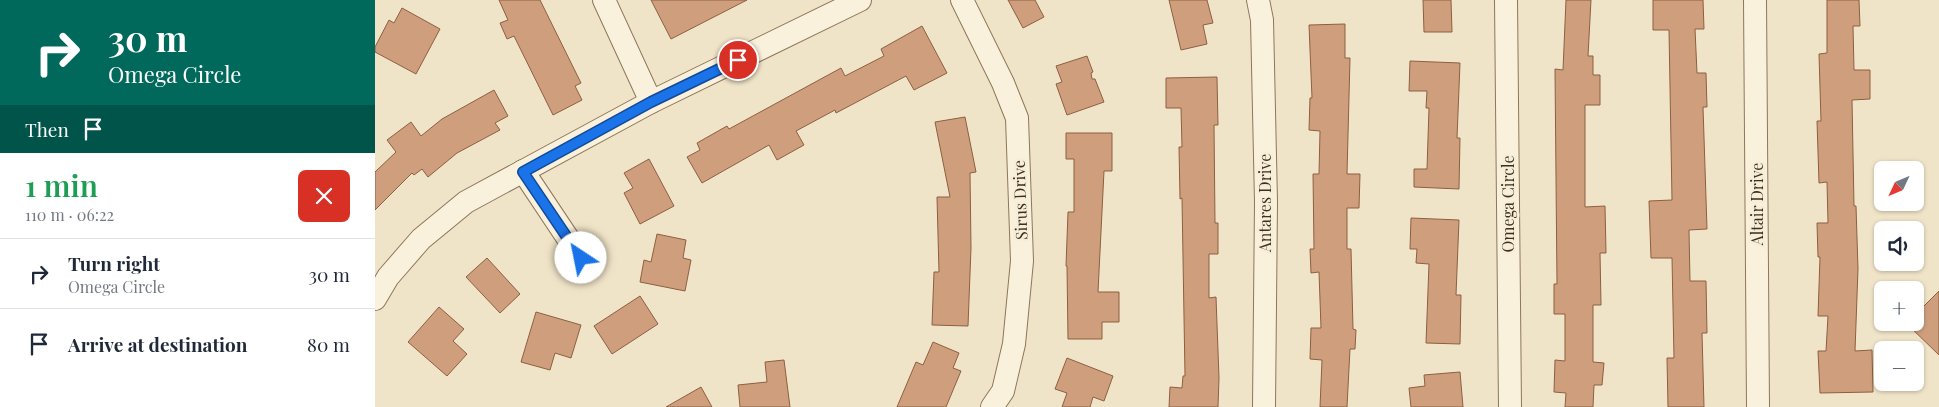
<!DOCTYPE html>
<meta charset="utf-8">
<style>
body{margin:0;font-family:"Playfair Display",serif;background:#f2f2f3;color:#1f2937;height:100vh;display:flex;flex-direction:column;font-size:19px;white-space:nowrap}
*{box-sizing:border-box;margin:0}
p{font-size:16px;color:#747a83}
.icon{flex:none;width:28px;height:28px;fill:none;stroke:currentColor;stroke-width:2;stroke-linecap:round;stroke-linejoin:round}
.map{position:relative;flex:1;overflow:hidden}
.side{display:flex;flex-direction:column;background:#fff;width:375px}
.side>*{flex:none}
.banner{background:#00695c;color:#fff;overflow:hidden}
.needle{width:32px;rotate:226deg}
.controls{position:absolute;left:1499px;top:161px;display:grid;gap:10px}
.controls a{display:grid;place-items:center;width:50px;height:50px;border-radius:8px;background:#fff;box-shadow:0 1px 4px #0004;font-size:25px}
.pin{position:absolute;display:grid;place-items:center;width:42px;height:42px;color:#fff;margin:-21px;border:2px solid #fff;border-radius:50%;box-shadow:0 1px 5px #0007}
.me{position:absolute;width:55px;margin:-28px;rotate:326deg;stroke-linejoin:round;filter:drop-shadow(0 0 4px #0008)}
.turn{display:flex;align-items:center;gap:18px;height:105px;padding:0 25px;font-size:22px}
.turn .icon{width:65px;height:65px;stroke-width:2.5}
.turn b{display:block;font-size:35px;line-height:42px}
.then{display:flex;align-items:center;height:48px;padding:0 25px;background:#0003;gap:10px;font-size:19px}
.round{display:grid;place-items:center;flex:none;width:52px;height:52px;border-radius:8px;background:#f2f2f3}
.headline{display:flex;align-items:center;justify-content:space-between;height:85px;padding:0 25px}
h1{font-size:30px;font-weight:600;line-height:38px;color:#1e9e55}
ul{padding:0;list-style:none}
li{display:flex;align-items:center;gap:15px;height:70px;padding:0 25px;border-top:1px solid #e0e1e3}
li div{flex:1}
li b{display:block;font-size:19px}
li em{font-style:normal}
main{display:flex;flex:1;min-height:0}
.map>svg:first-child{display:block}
.building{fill:#cf9f7d;stroke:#8d5f41}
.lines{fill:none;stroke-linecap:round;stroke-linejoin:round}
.street-casing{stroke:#8d765c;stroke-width:24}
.street{stroke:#faf1dc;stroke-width:22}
.route-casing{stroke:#114b97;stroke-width:12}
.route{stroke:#1a73e8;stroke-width:9}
.labels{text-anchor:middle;stroke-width:5;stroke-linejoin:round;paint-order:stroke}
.street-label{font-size:16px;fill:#3d2e20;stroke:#f7eed8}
</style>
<main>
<section class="side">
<div class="banner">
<div class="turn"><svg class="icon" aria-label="right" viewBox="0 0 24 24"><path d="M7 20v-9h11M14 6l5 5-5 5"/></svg><div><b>30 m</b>Omega Circle</div></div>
<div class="then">Then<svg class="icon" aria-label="arrive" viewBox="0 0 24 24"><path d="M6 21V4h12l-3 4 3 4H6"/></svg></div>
</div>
<div class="headline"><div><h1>1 min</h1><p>110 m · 06:22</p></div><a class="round" style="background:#d93025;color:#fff"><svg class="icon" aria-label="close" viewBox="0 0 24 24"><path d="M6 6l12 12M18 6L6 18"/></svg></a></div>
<ul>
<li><svg class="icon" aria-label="right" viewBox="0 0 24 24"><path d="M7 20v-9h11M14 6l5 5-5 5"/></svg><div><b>Turn right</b><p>Omega Circle</p></div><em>30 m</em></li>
<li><svg class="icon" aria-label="arrive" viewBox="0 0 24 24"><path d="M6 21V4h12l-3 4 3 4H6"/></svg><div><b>Arrive at destination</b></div><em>80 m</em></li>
</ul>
</section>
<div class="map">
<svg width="1564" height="407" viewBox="0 0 1564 407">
<rect width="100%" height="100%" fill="#f0e4c8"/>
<!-- building -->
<g class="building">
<polygon points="124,0 165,0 206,83 200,86 207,100 178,115 139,36 132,39 125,23 133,20"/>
<polygon points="276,0 372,0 296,39"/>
<polygon points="633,0 660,0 669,17 648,28"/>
<polygon points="794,0 832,0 838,23 828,25 832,44 806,50"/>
<polygon points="1048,0 1076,0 1077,32 1049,32"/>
<polygon points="1191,0 1216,0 1213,56 1218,56 1218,75 1225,75 1225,105 1210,105 1210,207 1230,206 1231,253 1225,253 1226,305 1218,305 1218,362 1229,363 1227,385 1219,385 1218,407 1190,407 1191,393 1179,392 1180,360 1190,361 1190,314 1179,314 1179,284 1182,284 1180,69 1188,70"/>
<polygon points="1278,0 1328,0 1329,29 1320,29 1322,73 1331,73 1332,107 1328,107 1332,229 1314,230 1315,281 1331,281 1332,333 1327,333 1329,407 1293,407 1292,358 1299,358 1297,258 1276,258 1274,201 1297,200 1294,30 1278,30"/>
<polygon points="1452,0 1484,0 1485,26 1478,26 1479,70 1495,70 1495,99 1477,100 1479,206 1481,206 1483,269 1480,351 1497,350 1498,392 1445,393 1443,351 1451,351 1453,316 1443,316 1445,257 1443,257 1442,223 1453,223 1452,182 1444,183 1442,121 1446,121 1444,54 1452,53"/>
<polygon points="27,8 65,29 41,74 0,52 0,47 14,20 19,23"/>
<polygon points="970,24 970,58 975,58 972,174 985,174 984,208 972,208 972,249 976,249 978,329 981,330 980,349 975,349 972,407 945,407 947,360 935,359 936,328 946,328 944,272 936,273 935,249 939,249 938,174 944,174 945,131 934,130 935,98 937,98 934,25"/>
<polygon points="547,26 572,73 539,90 531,76 461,113 460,110 421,131 429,145 402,160 394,145 327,183 312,157 325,150 322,143 352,126 354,129 466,68 470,76 509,56 506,49"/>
<polygon points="712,56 718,72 716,73 717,79 720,79 729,102 692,115 681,84 687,82 681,66"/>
<polygon points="1035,61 1085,63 1082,138 1085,138 1084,189 1039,187 1039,169 1052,169 1054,108 1051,108 1052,91 1034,91"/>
<polygon points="842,77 843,125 839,125 840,223 843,223 843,254 834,254 834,298 841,297 844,378 843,407 794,407 795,387 807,388 808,376 810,376 807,198 805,199 804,147 807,147 806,108 791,108 791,78"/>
<polygon points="119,90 133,116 120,123 125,130 82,153 53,177 47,169 39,175 37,173 0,210 0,172 21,152 12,140 36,122 46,136 67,119"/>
<polygon points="590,117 601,172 595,173 596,248 593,326 557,325 559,272 564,272 562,197 575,197 560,122"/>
<polygon points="691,133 737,133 737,171 729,171 723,292 744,292 744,322 727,322 727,339 693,339 692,266 691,266 693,212 699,212 699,159 691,159"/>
<polygon points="274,159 299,206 265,224 249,193 258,188 249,173"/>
<polygon points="1036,218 1084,220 1081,295 1086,295 1085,344 1051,343 1054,264 1041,263 1042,249 1035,249"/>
<polygon points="282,234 311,240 308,258 316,260 310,291 265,282 269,260 276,262"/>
<polygon points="112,258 145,294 125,313 91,277"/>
<polygon points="1564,291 1564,355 1532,324 1540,322 1540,315"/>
<polygon points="265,296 283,324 237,354 219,326"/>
<polygon points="64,307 89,329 78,341 92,354 72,376 33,342"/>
<polygon points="161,312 206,325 196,358 180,353 175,370 146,362"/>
<polygon points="558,342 584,353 578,368 586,371 571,407 522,407 541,362 548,365"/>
<polygon points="692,358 738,376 729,401 718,397 715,407 687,407 692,393 680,389"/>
<polygon points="409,360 415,407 365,407 363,385 392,382 390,362"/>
<polygon points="1085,372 1088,407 1036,407 1034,388 1050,386 1049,375"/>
<polygon points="326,387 337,407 291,407"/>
</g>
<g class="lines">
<!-- street casing -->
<g class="street-casing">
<g id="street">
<polyline points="229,0 276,102"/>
<polyline points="587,0 628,83 642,118 647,261 639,344 628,391 617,407"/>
<polyline points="883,0 887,20 891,202 889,407"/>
<polyline points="1131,0 1135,407"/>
<polyline points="1380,0 1383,407"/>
<polyline points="148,171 206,258"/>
<polyline points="0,299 13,277 46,239 91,202 276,102 485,0"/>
</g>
</g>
<!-- street -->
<use href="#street" class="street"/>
</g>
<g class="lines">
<!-- route casing -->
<g class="route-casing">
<polyline id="route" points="206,258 148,172 276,102 363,60"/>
</g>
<!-- route -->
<use href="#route" class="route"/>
</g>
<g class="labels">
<!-- street labels -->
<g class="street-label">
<text transform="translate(645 200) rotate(-92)" y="6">Sirus Drive</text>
<text transform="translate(890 203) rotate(-90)" y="6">Antares Drive</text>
<text transform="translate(1133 204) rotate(-90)" y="6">Omega Circle</text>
<text transform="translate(1382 204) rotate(-90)" y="6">Altair Drive</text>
</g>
</g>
</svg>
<div class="controls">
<a><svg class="needle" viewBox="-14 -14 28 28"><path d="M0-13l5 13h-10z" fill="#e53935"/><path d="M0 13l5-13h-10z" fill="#747a83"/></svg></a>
<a><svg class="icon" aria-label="sound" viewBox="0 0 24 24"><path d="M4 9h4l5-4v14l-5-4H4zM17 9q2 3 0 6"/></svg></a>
<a>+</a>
<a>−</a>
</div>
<div class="pin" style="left:363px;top:60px;background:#d93025"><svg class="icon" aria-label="arrive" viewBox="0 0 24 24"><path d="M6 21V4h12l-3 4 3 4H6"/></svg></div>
<svg class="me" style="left:206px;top:258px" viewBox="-20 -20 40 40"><circle r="19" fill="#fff"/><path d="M0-13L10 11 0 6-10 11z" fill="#1a73e8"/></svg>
</div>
</main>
